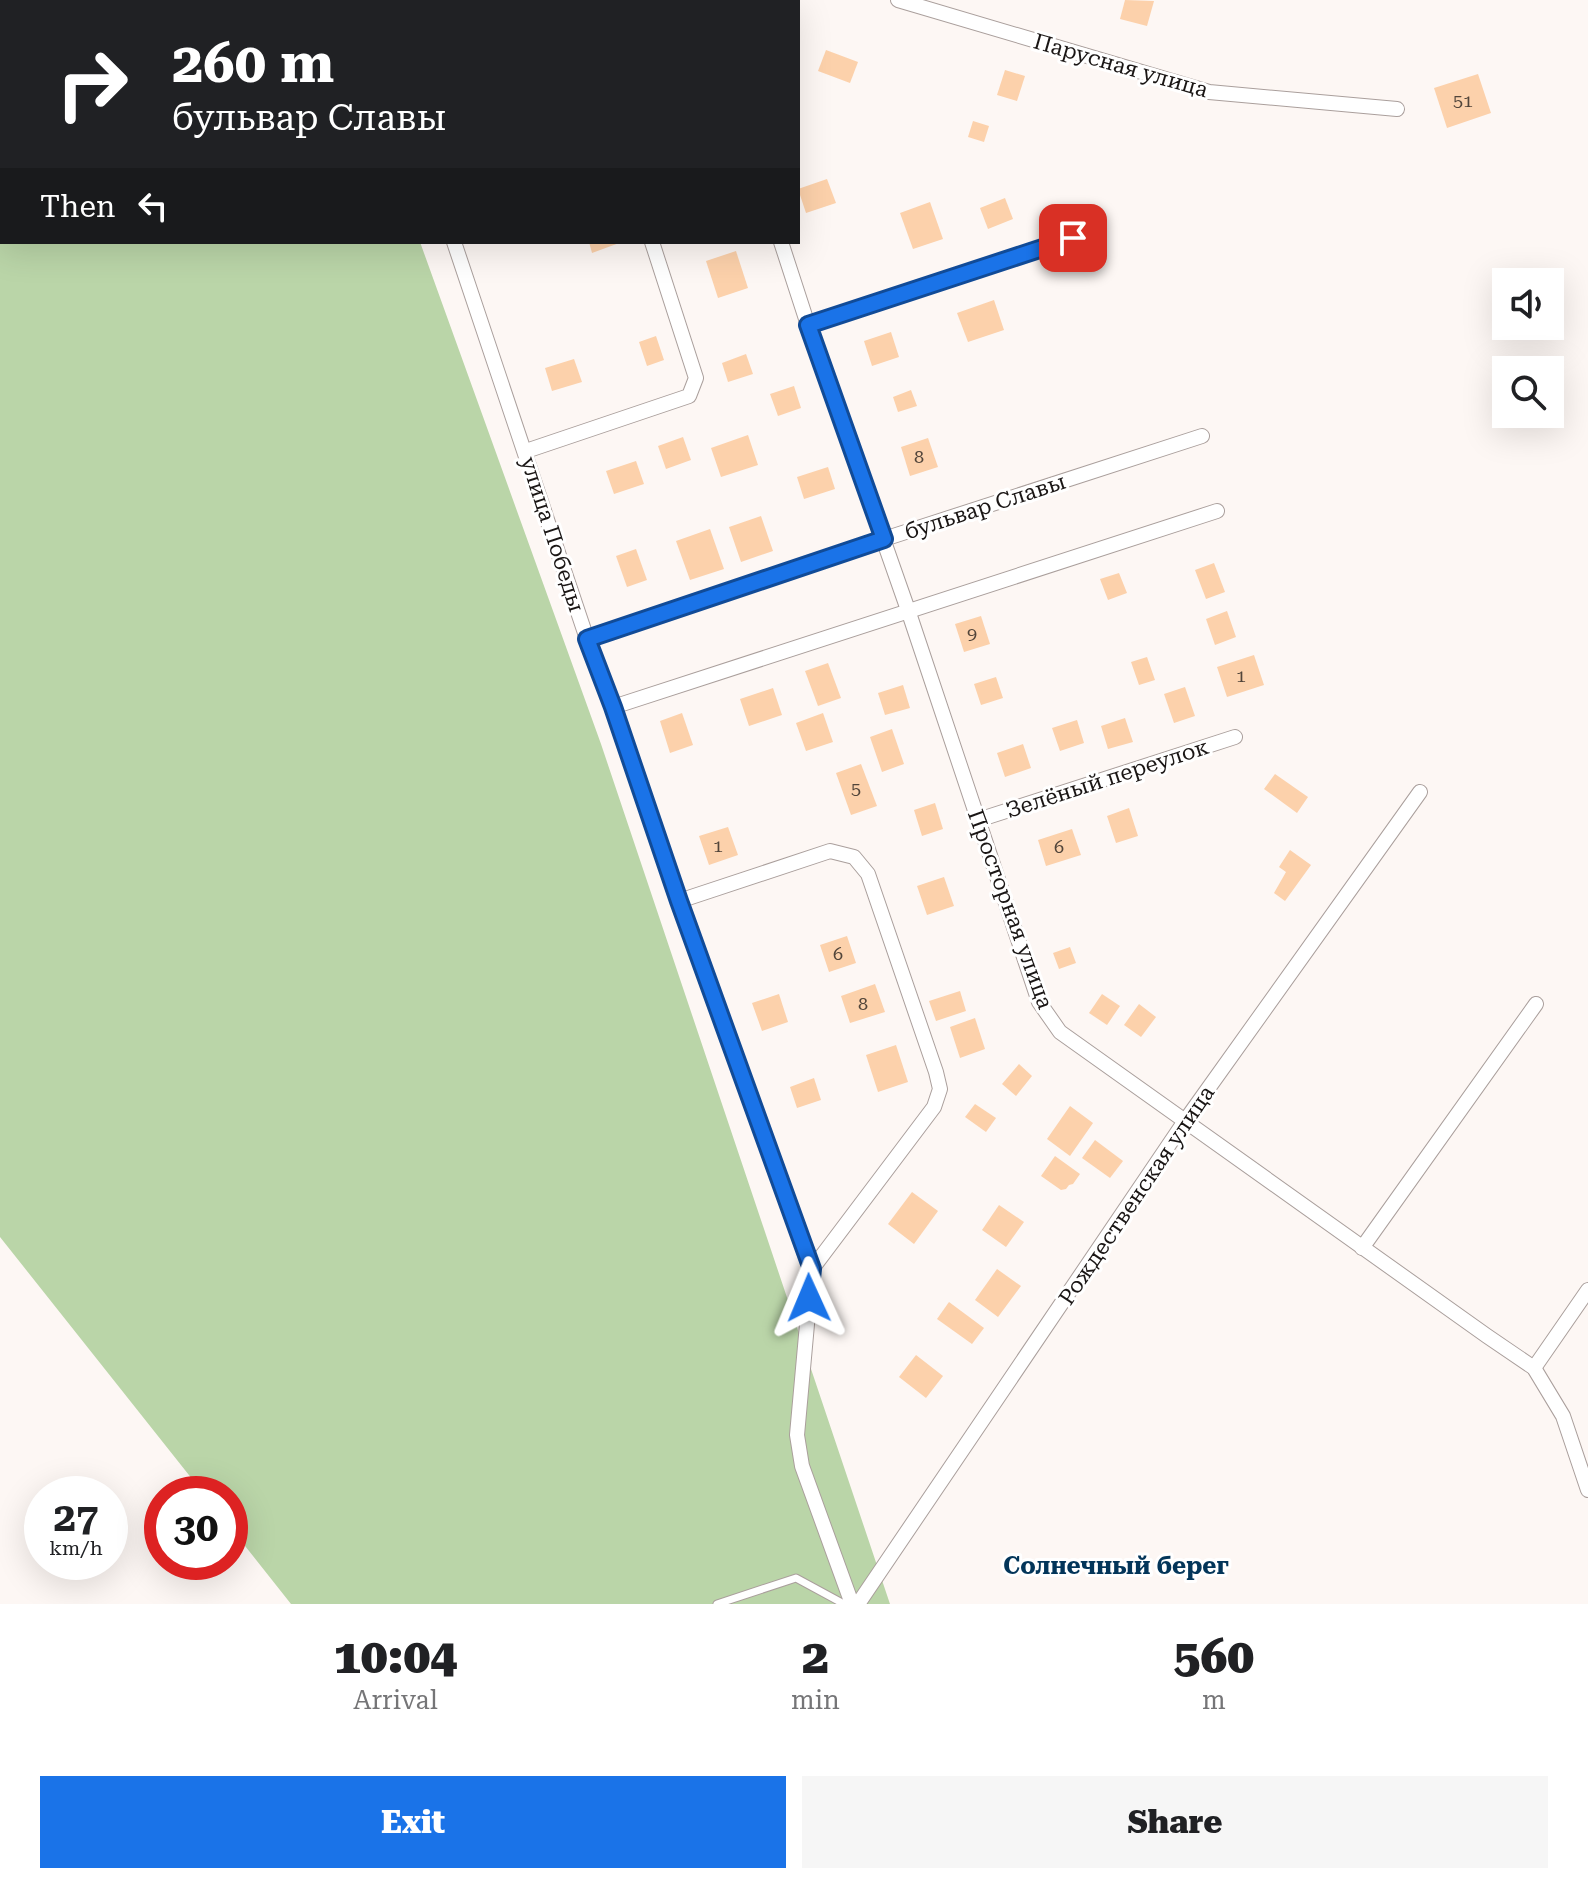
<!DOCTYPE html>
<meta charset="utf-8">
<style>
body{margin:0;font-family:"Roboto Serif",serif;background:#f6f6f6;color:#202124;height:100vh;display:flex;flex-direction:column;font-size:30px;white-space:nowrap}
*{box-sizing:border-box;margin:0}
p{font-size:26px;color:#757577}
.icon{flex:none;width:44px;height:44px;fill:none;stroke:currentColor;stroke-width:2;stroke-linecap:round;stroke-linejoin:round}
.map{position:relative;height:1604px;overflow:hidden}
.sheet{display:flex;flex-direction:column;background:#fff;flex:1}
.sheet>*{flex:none}
.hud{position:absolute;left:0px;top:0px;width:800px;height:244px;box-shadow:0 8px 32px #0002;background:#202124;color:#fff;overflow:hidden}
.buttons{position:absolute;left:1492px;top:268px;display:grid;gap:16px}
.buttons a{display:grid;place-items:center;width:72px;height:72px;border-radius:0px;background:#fff;box-shadow:0 8px 32px #0002;font-size:40px}
.speed{position:absolute;left:24px;top:1476px;display:flex;gap:16px;font-size:40px;font-weight:700;text-align:center}
.speed>*{display:grid;place-content:center;width:104px;height:104px;border-radius:50%;background:#fff;box-shadow:0 8px 32px #0002;line-height:1}
.speed small{font-size:20px;font-weight:400}
.speed .limit{border:12px solid #d22;background:#fff;color:#111}
.pin{position:absolute;display:grid;place-items:center;width:68px;height:68px;color:#fff;margin:-34px;border-radius:16px;box-shadow:0 4px 12px #0006}
.me{position:absolute;width:88px;margin:-44px;rotate:359deg;stroke-linejoin:round;filter:drop-shadow(0 0 6px #0008)}
.turn{display:flex;align-items:center;gap:28px;height:168px;padding:0 40px;font-size:36px}
.turn .icon{width:104px;height:104px;stroke-width:2.5}
.turn b{display:block;font-size:56px;line-height:68px}
.then{display:flex;align-items:center;height:76px;padding:0 40px;background:#0003;gap:16px;font-size:30px}
.eta{display:flex;justify-content:space-evenly;align-items:center;height:136px;text-align:center}
.eta b{font-size:48px;font-weight:800;line-height:56px}
.action{display:flex;gap:16px;margin-top:auto;padding:16px 40px}
.action a{flex:1;height:92px;border-radius:0px;background:#1a73e8;color:#fff;font-size:32px;font-weight:800;line-height:92px;text-align:center}
.action a+a{background:#f6f6f6;color:#202124}
.map>svg:first-child{display:block}
.green{fill:#bad5a8}
.building{fill:#fcd1ab}
.lines{fill:none;stroke-linecap:round;stroke-linejoin:round}
.service-casing{stroke:#aa9f9c;stroke-width:9}
.minor-casing{stroke:#aa9f9c;stroke-width:16}
.service{stroke:#fff;stroke-width:7}
.minor{stroke:#fff;stroke-width:14}
.route-casing{stroke:#114b97;stroke-width:20}
.route{stroke:#1a73e8;stroke-width:14}
.labels{text-anchor:middle;stroke-width:6;stroke-linejoin:round;paint-order:stroke}
.number-label{font-size:18px;fill:#52453a}
.street-label{font-size:22px;fill:#1a1615;stroke:#fff}
.neighbourhood-label{font-size:24px;font-weight:bold;fill:#033559;stroke:#fff}
</style>
<div class="map">
<svg width="1588" height="1604" viewBox="0 0 1588 1604">
<rect width="100%" height="100%" fill="#fdf7f4"/>
<!-- green -->
<polygon class="green" points="0,0 333,0 333,2 2,2 2,242 420,242 601,744 890,1604 291,1604 230,1527 230,1494 204,1494 0,1237"/>
<!-- building -->
<g class="building">
<polygon points="1125,0 1154,1 1147,26 1120,19"/>
<polygon points="826,50 858,62 850,83 818,71"/>
<polygon points="1005,70 1025,76 1017,101 997,95"/>
<polygon points="1478,74 1491,113 1447,128 1434,88"/>
<polygon points="973,121 989,126 984,142 968,137"/>
<polygon points="827,179 836,203 806,213 798,189"/>
<polygon points="1005,198 1013,219 988,229 980,208"/>
<polygon points="930,202 943,239 913,249 900,213"/>
<polygon points="589,242 622,242 592,253"/>
<polygon points="736,251 748,288 718,298 706,261"/>
<polygon points="994,300 1004,330 968,342 957,313"/>
<polygon points="891,332 899,357 872,366 864,341"/>
<polygon points="656,336 664,360 647,366 639,342"/>
<polygon points="746,354 753,374 728,382 722,363"/>
<polygon points="574,359 582,382 552,391 545,368"/>
<polygon points="794,386 801,408 778,416 770,394"/>
<polygon points="911,390 917,406 898,412 893,397"/>
<polygon points="748,435 758,465 721,477 711,448"/>
<polygon points="683,437 691,460 666,469 658,446"/>
<polygon points="928,438 938,467 910,476 901,447"/>
<polygon points="636,461 644,484 614,494 606,471"/>
<polygon points="828,467 835,489 804,499 797,477"/>
<polygon points="761,516 773,551 741,562 729,527"/>
<polygon points="710,529 724,569 690,580 676,541"/>
<polygon points="636,549 647,580 627,587 616,556"/>
<polygon points="1214,563 1225,592 1206,599 1195,570"/>
<polygon points="1119,573 1127,593 1108,600 1100,579"/>
<polygon points="1227,611 1236,637 1215,645 1206,619"/>
<polygon points="981,616 990,644 964,652 955,624"/>
<polygon points="1254,655 1264,685 1227,697 1217,667"/>
<polygon points="1147,657 1155,680 1139,685 1131,662"/>
<polygon points="828,663 841,698 818,706 805,671"/>
<polygon points="996,677 1003,698 981,705 974,684"/>
<polygon points="903,685 910,708 885,715 878,693"/>
<polygon points="1185,687 1195,716 1174,723 1164,694"/>
<polygon points="773,688 782,715 749,726 740,699"/>
<polygon points="682,713 693,745 670,753 660,721"/>
<polygon points="823,713 833,742 806,751 796,723"/>
<polygon points="1125,718 1133,742 1108,749 1101,726"/>
<polygon points="1077,720 1084,743 1060,751 1052,728"/>
<polygon points="892,729 904,764 882,772 870,737"/>
<polygon points="1023,744 1031,768 1005,777 997,753"/>
<polygon points="861,764 877,806 851,815 836,773"/>
<polygon points="1275,774 1308,797 1297,813 1264,789"/>
<polygon points="935,803 943,829 922,836 914,810"/>
<polygon points="1129,808 1138,836 1116,843 1107,816"/>
<polygon points="728,827 738,855 709,865 699,836"/>
<polygon points="1072,829 1081,855 1046,866 1038,840"/>
<polygon points="1290,850 1311,865 1285,901 1274,893 1286,872 1279,867"/>
<polygon points="944,877 954,906 927,915 917,886"/>
<polygon points="847,936 856,963 829,972 820,945"/>
<polygon points="1070,947 1076,963 1059,969 1053,953"/>
<polygon points="875,984 885,1012 850,1023 841,996"/>
<polygon points="960,991 966,1011 936,1021 929,1001"/>
<polygon points="779,994 788,1022 762,1031 752,1003"/>
<polygon points="1102,994 1120,1006 1107,1025 1089,1013"/>
<polygon points="1139,1004 1156,1017 1141,1037 1124,1025"/>
<polygon points="975,1018 985,1049 960,1058 950,1027"/>
<polygon points="896,1045 908,1082 878,1092 866,1055"/>
<polygon points="1019,1064 1032,1076 1016,1096 1002,1084"/>
<polygon points="814,1078 821,1100 797,1108 790,1087"/>
<polygon points="975,1104 996,1118 986,1132 965,1117"/>
<polygon points="1070,1106 1093,1123 1070,1156 1047,1139"/>
<polygon points="1095,1140 1123,1161 1110,1178 1082,1158"/>
<polygon points="1055,1156 1080,1174 1073,1184 1069,1185 1066,1189 1061,1190 1041,1176"/>
<polygon points="912,1192 938,1211 914,1244 888,1224"/>
<polygon points="999,1205 1024,1222 1006,1247 982,1230"/>
<polygon points="997,1269 1021,1286 998,1317 975,1300"/>
<polygon points="949,1302 984,1328 972,1344 937,1319"/>
<polygon points="916,1355 943,1376 926,1398 899,1377"/>
</g>
<g class="lines">
<!-- service casing -->
<g class="service-casing">
<polyline id="service" points="717,1604 796,1578 844,1604"/>
</g>
<!-- minor casing -->
<g class="minor-casing">
<g id="minor">
<polyline points="373,0 373,2"/>
<polyline points="898,0 1209,92 1397,109"/>
<polyline points="786,2 787,0"/>
<polyline points="454,242 587,639 613,707 679,901 812,1269 797,1435 802,1466 852,1604"/>
<polyline points="781,242 808,325 908,610 1039,1002 1060,1032 1487,1336 1534,1368 1563,1416 1588,1490"/>
<polyline points="808,325 1073,238"/>
<polyline points="526,451 689,396 696,378 652,242"/>
<polyline points="587,639 884,539 1202,436"/>
<polyline points="613,707 1217,511"/>
<polyline points="978,820 1235,737"/>
<polyline points="679,901 830,851 854,857 868,874 936,1072 940,1089 934,1107 812,1269"/>
<polyline points="1362,1248 1536,1004"/>
<polyline points="1534,1368 1588,1290"/>
<polyline points="858,1604 1185,1121 1420,792"/>
</g>
</g>
<!-- service -->
<use href="#service" class="service"/>
<!-- minor -->
<use href="#minor" class="minor"/>
</g>
<g class="lines">
<!-- route casing -->
<g class="route-casing">
<polyline id="route" points="809,1298 812,1269 679,901 613,707 587,639 884,539 808,325 1073,238"/>
</g>
<!-- route -->
<use href="#route" class="route"/>
</g>
<g class="labels">
<!-- number labels -->
<g class="number-label">
<text x="1463" y="107">51</text>
<text x="919" y="463">8</text>
<text x="972" y="640">9</text>
<text x="1241" y="682">1</text>
<text x="856" y="795">5</text>
<text x="718" y="852">1</text>
<text x="1059" y="853">6</text>
<text x="838" y="960">6</text>
<text x="863" y="1010">8</text>
</g>
<!-- street labels -->
<g class="street-label">
<text transform="translate(1121 65) rotate(16)" y="8">Парусная улица</text>
<text transform="translate(985 506) rotate(-18)" y="8">бульвар Славы</text>
<text transform="translate(553 534) rotate(72)" y="8">улица Победы</text>
<text transform="translate(1107 778) rotate(-18)" y="8">Зелёный переулок</text>
<text transform="translate(1011 909) rotate(70)" y="8">Просторная улица</text>
<text transform="translate(1136 1195) rotate(-56)" y="8">Рождественская улица</text>
</g>
<!-- neighbourhood labels -->
<g class="neighbourhood-label">
<text x="1116" y="1574">Солнечный берег</text>
</g>
</g>
</svg>
<div class="buttons">
<a><svg class="icon" aria-label="sound" viewBox="0 0 24 24"><path d="M4 9h4l5-4v14l-5-4H4zM17 9q2 3 0 6"/></svg></a>
<a><svg class="icon" aria-label="search" viewBox="0 0 24 24"><circle cx="10" cy="10" r="6"/><path d="M15 15l6 6"/></svg></a>
</div>
<div class="speed"><div>27<small>km/h</small></div><div class="limit">30</div></div>
<div class="pin" style="left:1073px;top:238px;background:#d93025"><svg class="icon" aria-label="arrive" viewBox="0 0 24 24"><path d="M6 21V4h12l-3 4 3 4H6"/></svg></div>
<svg class="me" style="left:809px;top:1298px" viewBox="-20 -20 40 40"><path d="M0-17L14 15 0 8-14 15z" fill="#1a73e8" stroke="#fff" stroke-width="4"/></svg>
<div class="hud">
<div class="turn"><svg class="icon" aria-label="right" viewBox="0 0 24 24"><path d="M7 20v-9h11M14 6l5 5-5 5"/></svg><div><b>260 m</b>бульвар Славы</div></div>
<div class="then">Then<svg class="icon" aria-label="left" viewBox="0 0 24 24"><path d="M17 20v-9H6M10 6l-5 5 5 5"/></svg></div>
</div>
</div>
<section class="sheet">
<div class="eta">
<div><b>10:04</b><p>Arrival</p></div>
<div><b>2</b><p>min</p></div>
<div><b>560</b><p>m</p></div>
</div>
<div class="action"><a>Exit</a><a>Share</a></div>
</section>
